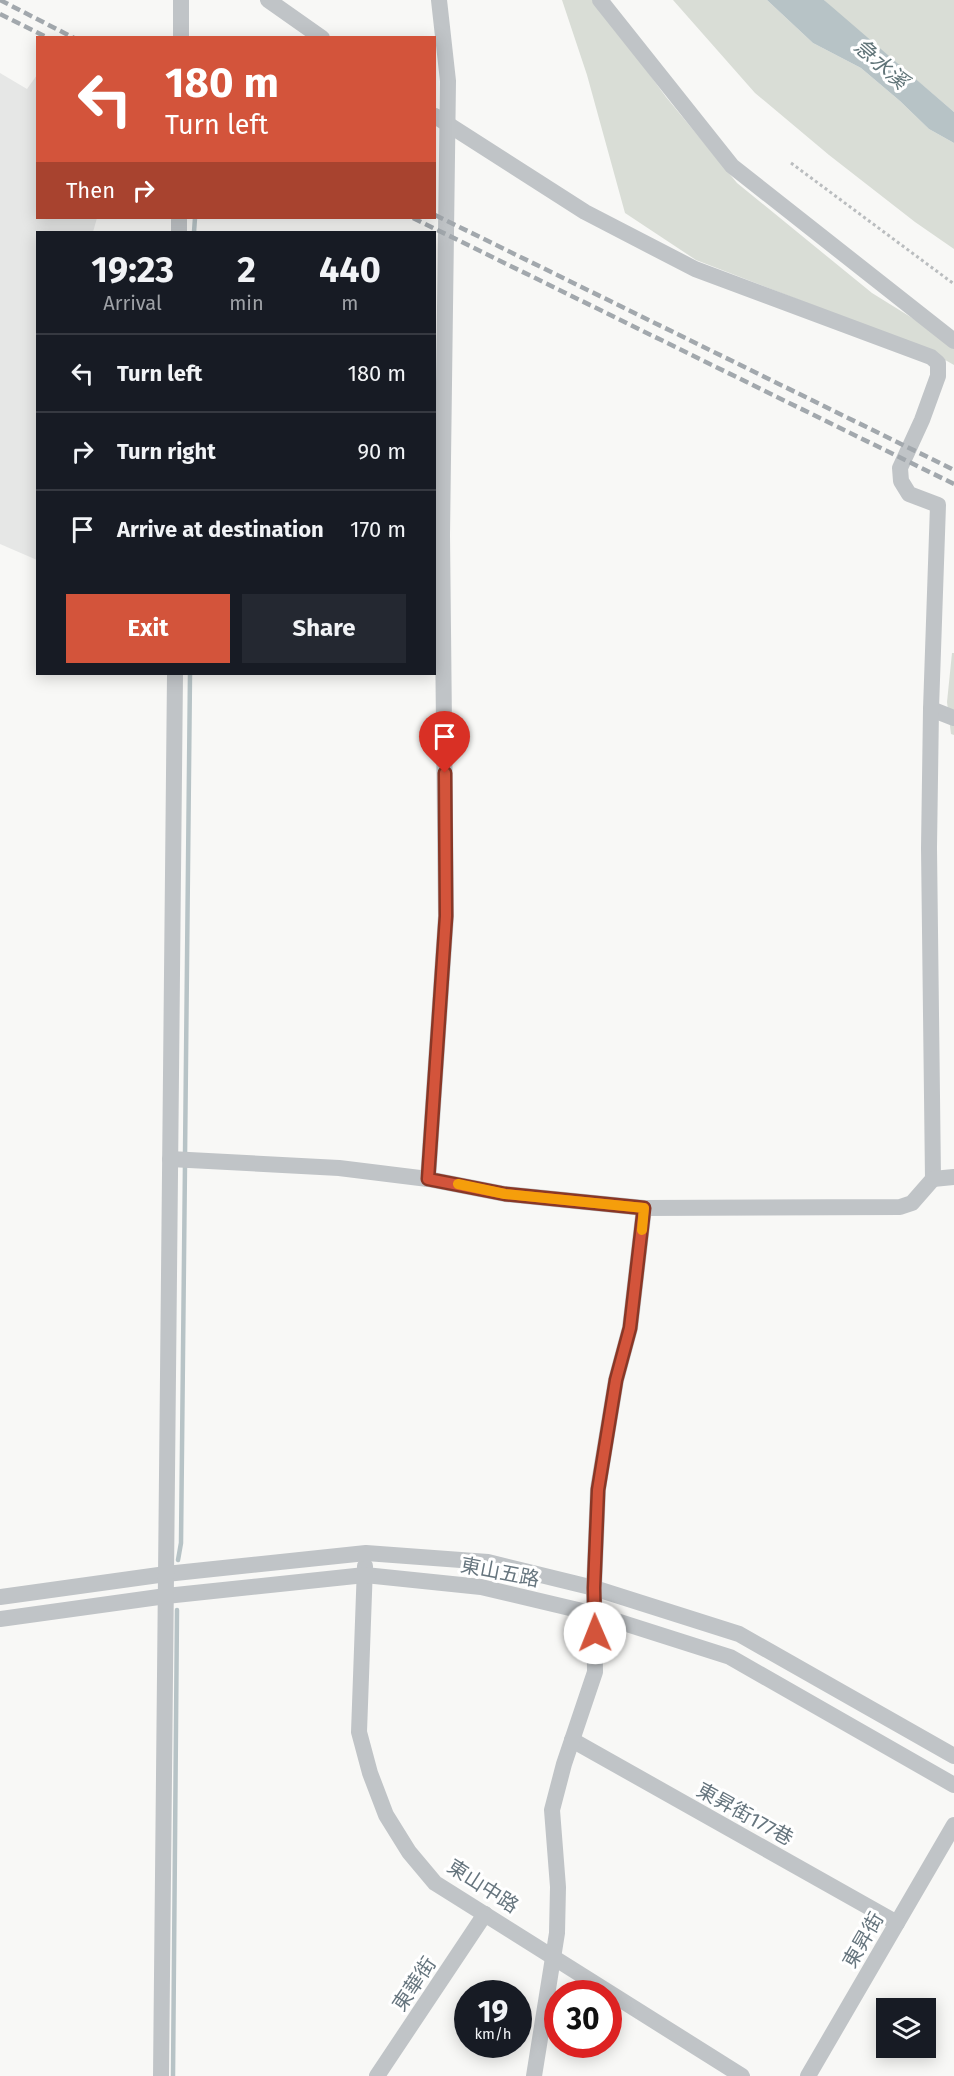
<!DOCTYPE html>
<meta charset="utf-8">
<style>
body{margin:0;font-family:"Fira Sans","Noto Sans TC",sans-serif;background:#242831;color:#f1f3f6;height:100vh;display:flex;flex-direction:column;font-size:22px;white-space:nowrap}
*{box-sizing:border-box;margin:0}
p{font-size:20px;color:#9ea1a6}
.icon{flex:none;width:33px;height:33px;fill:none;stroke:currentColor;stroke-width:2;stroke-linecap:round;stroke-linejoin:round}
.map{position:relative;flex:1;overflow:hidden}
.details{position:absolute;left:36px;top:231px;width:400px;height:444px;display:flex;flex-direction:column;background:#171b24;border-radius:0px;box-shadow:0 3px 15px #0003}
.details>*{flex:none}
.hud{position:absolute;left:36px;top:36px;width:400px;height:183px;border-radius:0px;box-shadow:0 3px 15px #0003;background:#d3543b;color:#fff;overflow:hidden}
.controls{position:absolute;left:876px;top:1998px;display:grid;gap:12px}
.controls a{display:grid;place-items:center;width:60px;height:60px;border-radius:0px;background:#171b24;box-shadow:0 3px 15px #0003;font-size:30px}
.speed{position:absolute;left:454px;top:1980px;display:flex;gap:12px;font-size:30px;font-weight:700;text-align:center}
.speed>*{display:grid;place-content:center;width:78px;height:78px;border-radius:50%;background:#171b24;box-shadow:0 3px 15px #0003;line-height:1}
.speed small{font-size:15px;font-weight:400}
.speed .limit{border:9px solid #d22;background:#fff;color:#111}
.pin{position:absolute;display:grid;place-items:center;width:51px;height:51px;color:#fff;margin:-62px -26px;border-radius:50% 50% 50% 0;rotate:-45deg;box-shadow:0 0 6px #0007}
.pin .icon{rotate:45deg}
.me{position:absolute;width:66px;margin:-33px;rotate:359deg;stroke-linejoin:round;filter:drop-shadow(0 0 4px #0008)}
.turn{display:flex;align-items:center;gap:21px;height:126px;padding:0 30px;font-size:27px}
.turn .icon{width:78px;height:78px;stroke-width:2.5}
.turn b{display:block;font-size:42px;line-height:51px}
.then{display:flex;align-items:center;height:57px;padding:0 30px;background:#0003;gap:12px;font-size:22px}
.eta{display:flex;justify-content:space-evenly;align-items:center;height:102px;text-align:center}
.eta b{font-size:36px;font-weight:700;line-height:42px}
.action{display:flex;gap:12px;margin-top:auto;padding:12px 30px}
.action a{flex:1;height:69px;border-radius:0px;background:#d3543b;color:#fff;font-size:24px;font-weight:700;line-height:69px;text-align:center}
.action a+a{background:#242831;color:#f1f3f6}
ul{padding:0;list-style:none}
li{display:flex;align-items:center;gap:18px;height:78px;padding:0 30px;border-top:2px solid #363941}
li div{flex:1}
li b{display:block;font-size:22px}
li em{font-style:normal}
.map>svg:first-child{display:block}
.built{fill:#e6e7e6}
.green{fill:#d9ddd6}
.water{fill:#b7c3c6}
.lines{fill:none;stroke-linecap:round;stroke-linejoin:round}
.stream{stroke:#b7c3c6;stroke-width:4.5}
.path{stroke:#babdbf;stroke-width:3;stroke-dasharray:3 3;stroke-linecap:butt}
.minor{stroke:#c0c4c7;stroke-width:16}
.rail{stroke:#a2a8ad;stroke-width:4.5;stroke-dasharray:9 4.5;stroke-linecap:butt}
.route-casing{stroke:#893726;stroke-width:15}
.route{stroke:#d3543b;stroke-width:10}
.slow{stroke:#f59e0b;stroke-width:10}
.labels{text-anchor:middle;stroke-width:6;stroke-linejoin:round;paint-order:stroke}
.street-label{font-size:20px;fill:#66757e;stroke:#fff}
.water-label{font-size:21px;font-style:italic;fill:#607478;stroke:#fff}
</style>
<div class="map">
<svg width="954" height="2076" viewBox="0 0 954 2076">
<rect width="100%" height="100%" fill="#f8f8f6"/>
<!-- built -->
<polygon class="built" points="0,73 27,89 37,75 38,218 97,218 93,232 38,232 37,560 0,544"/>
<!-- green -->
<g class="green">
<polygon points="562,0 595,0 666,97 737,183 872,293 954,344 954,365 926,349 696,260 625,213 587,75"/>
<polygon points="673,0 767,0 813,43 861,68 900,101 929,129 954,143 954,249 915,222 829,155 755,93"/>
<polygon points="824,0 954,0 954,112 833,9"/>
<polygon points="952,653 954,653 954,735 951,734 947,702"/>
</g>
<!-- water -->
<polygon class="water" points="767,0 824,0 954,112 954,143 929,129 900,101 861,68 813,43"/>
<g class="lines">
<!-- stream -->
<g class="stream">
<polyline points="194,232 195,218"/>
<polyline points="185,1156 190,674"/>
<polyline points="178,1560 181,1543 185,1164"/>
<polyline points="173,2076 177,1610"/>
</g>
<!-- path -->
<polyline class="path" points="791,163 954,284"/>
<!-- minor -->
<g class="minor">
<polyline points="268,0 322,38"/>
<polyline points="600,0 732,166 954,341"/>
<polyline points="181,38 181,0"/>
<polyline points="179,232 179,218"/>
<polyline points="931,709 954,718"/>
<polyline points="170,1159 339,1168 428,1179 505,1194 644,1208 900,1207 912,1203 933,1179 929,848 931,709 938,505 909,494 901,481 900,468 922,420 938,376 938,363 931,357 695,269 585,212 435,116"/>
<polyline points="428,1179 446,916 442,535 448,81 439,0"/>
<polyline points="933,1179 954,1177"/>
<polyline points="365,1566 359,1732 370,1773 386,1815 409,1852 435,1883 742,2076"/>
<polyline points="0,1597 166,1574 366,1553 488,1562 594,1588 739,1634 954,1756"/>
<polyline points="0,1619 166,1596 365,1575 481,1587 595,1614 730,1657 954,1785"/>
<polyline points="572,1740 897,1923"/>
<polyline points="161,2076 175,674"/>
<polyline points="377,2076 485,1914"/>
<polyline points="534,2076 557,1933 558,1887 552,1810 564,1764 595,1672 594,1588 598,1489 616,1380 630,1328 644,1208"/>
<polyline points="808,2076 954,1825"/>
</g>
<!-- rail -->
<g class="rail">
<polyline points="0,0 74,38"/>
<polyline points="0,14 48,38"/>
<polyline points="435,215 954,470"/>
<polyline points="413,218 954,484"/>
</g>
</g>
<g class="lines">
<!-- route casing -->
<g class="route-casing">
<polyline id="route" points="445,773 446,916 428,1179 505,1194 644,1208 630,1328 616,1380 598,1490 594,1588 595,1633"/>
</g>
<!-- route -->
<use href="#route" class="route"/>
<!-- slow -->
<polyline class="slow" points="458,1184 505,1194 644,1208 642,1230"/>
</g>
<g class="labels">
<!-- street labels -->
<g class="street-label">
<text transform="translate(500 1572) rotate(11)" y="7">東山五路</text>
<text transform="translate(745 1814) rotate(29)" y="7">東昇街177巷</text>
<text transform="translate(483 1886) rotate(33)" y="7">東山中路</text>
<text transform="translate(863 1940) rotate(-60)" y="7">東昇街</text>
<text transform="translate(414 1984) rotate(-56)" y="7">東華街</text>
</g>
<!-- water labels -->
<g class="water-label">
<text transform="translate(881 64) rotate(41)" y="7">急水溪</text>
</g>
</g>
</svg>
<div class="controls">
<a><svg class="icon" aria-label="layers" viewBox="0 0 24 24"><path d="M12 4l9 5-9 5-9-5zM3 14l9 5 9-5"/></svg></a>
</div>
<div class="speed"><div>19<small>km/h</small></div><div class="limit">30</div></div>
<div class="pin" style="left:445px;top:773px;background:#d93025"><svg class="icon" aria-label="arrive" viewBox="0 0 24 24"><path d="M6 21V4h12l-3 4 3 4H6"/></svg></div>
<svg class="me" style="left:595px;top:1633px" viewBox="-20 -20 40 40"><circle r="19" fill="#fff"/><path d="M0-13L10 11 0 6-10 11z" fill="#d3543b"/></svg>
<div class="hud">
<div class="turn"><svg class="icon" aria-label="left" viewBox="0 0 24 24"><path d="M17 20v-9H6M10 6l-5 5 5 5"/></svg><div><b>180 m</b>Turn left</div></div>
<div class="then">Then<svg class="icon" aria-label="right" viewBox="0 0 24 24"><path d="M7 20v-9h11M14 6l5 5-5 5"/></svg></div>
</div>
<section class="details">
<div class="eta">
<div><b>19:23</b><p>Arrival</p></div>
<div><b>2</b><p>min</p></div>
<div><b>440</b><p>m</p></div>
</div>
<ul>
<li><svg class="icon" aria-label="left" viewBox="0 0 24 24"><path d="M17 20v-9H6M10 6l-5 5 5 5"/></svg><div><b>Turn left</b></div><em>180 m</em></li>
<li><svg class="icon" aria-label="right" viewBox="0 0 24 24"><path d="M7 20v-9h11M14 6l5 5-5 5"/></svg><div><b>Turn right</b></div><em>90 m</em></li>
<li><svg class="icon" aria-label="arrive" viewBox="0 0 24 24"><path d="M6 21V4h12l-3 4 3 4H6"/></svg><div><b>Arrive at destination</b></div><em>170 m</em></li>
</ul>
<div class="action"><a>Exit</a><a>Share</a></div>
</section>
</div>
